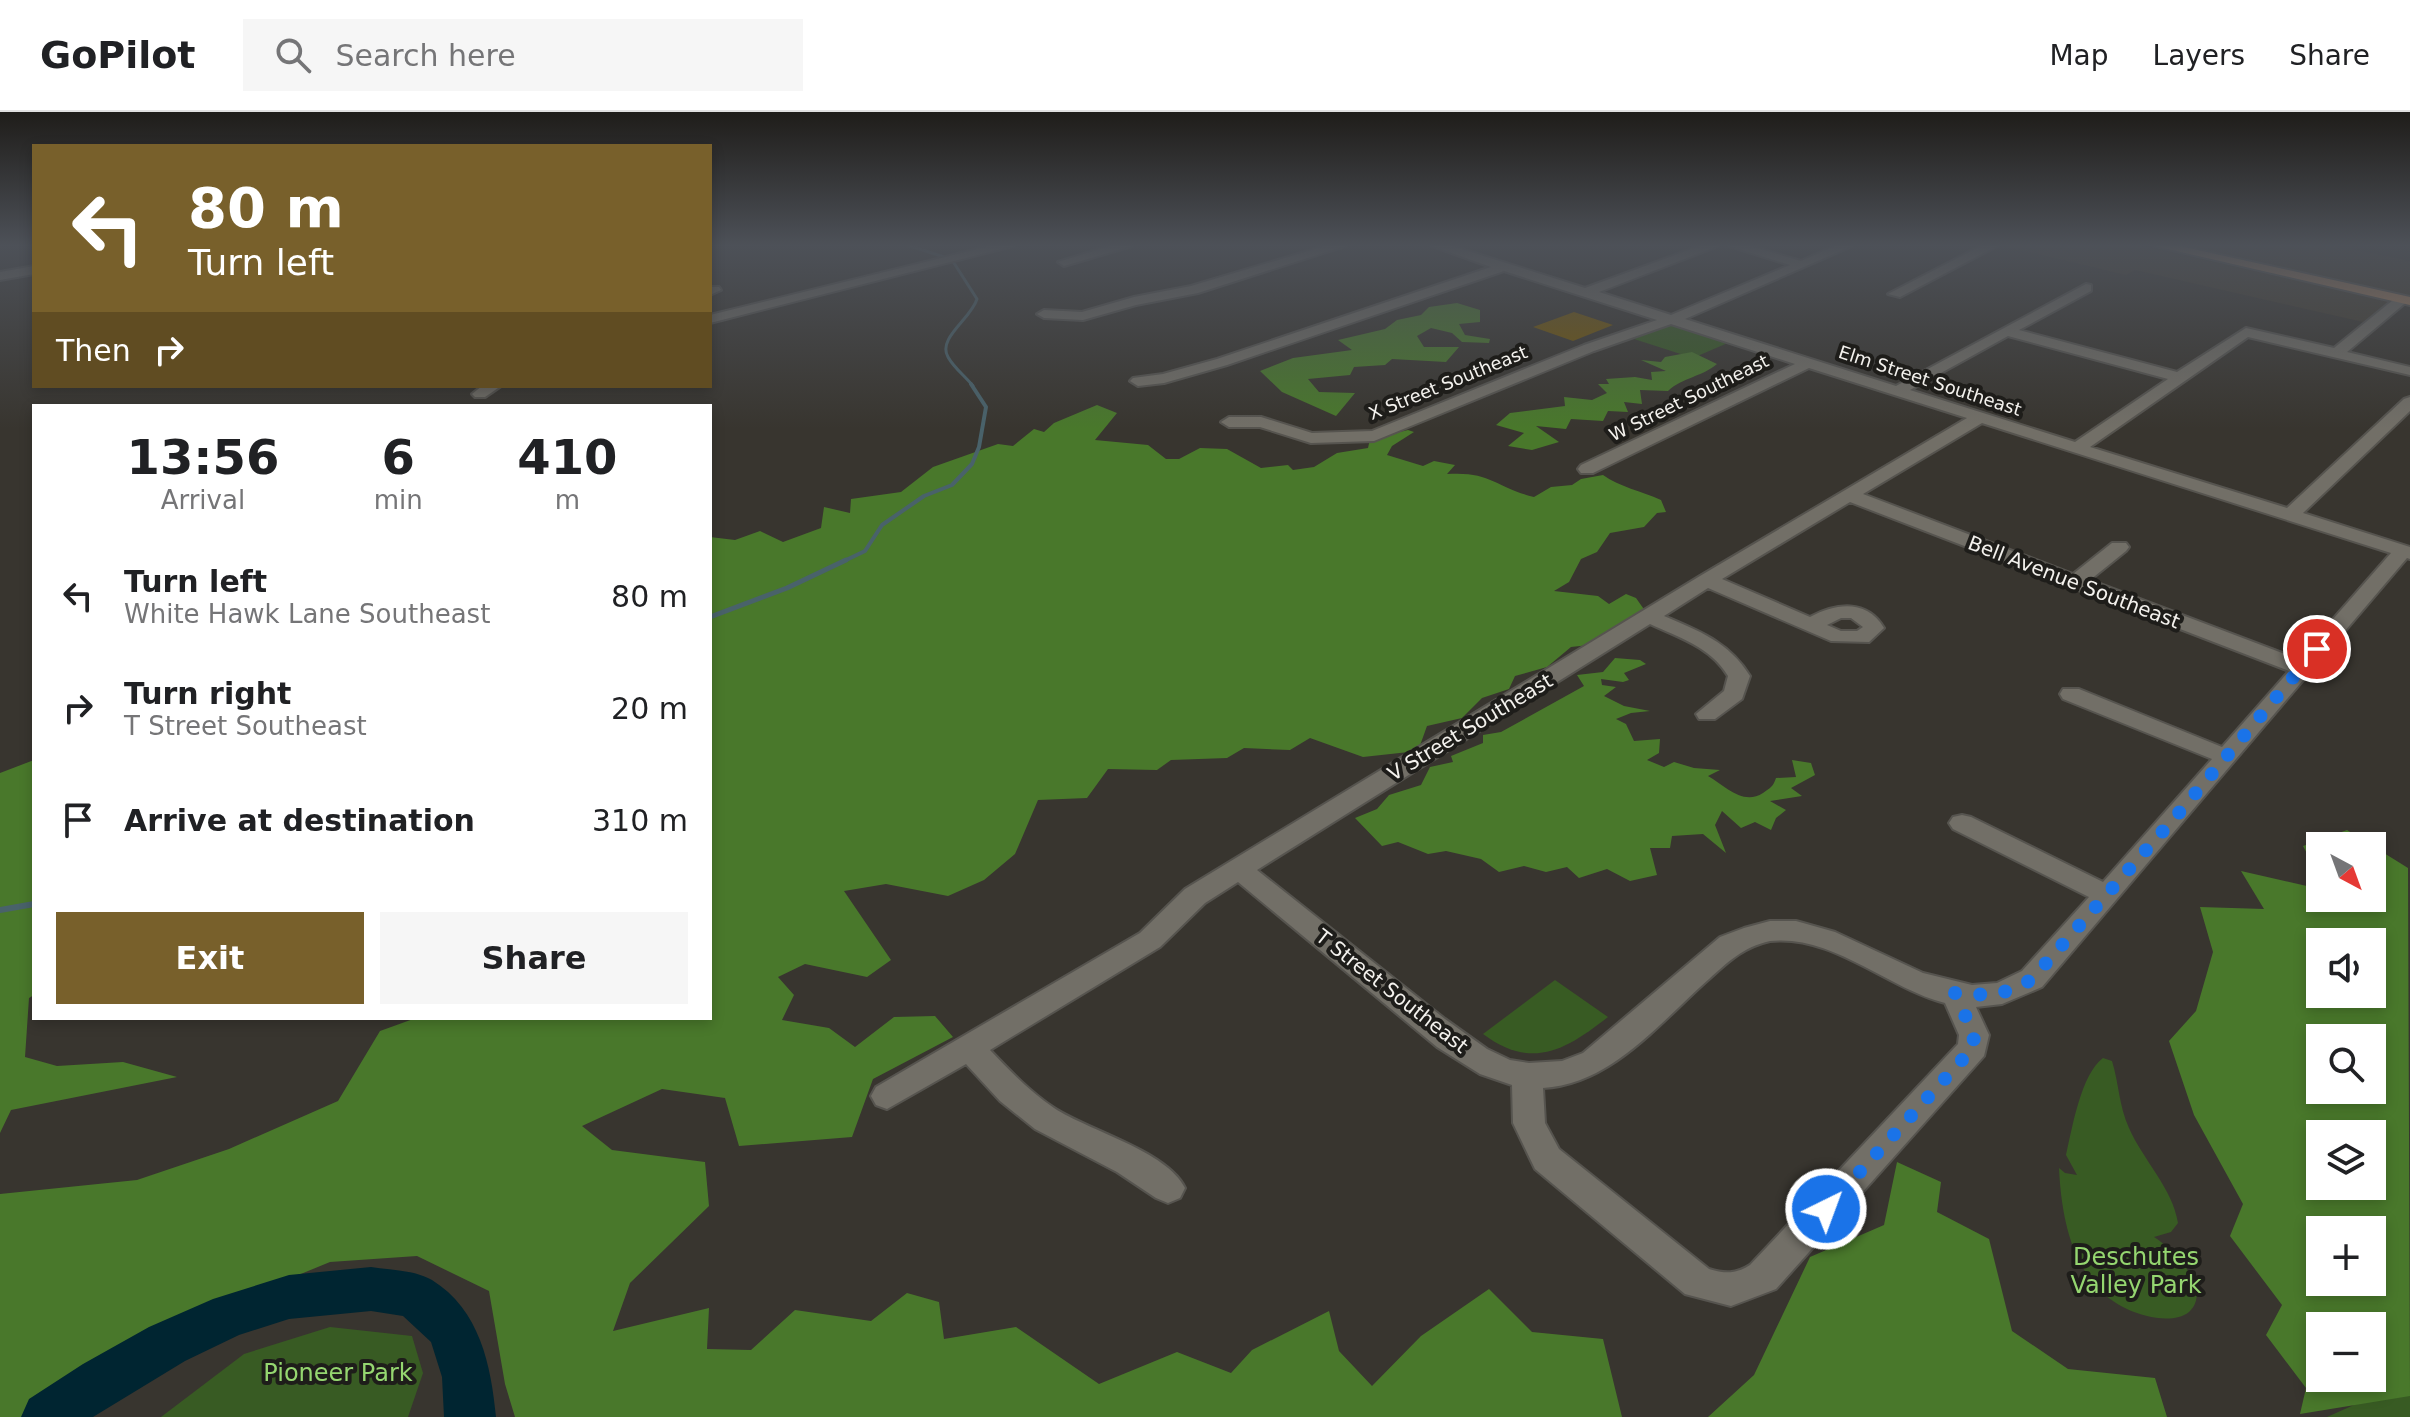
<!DOCTYPE html>
<meta charset="utf-8">
<style>
body{margin:0;font-family:"DejaVu Sans",sans-serif;background:#f6f6f6;color:#202124;height:100vh;display:flex;flex-direction:column;font-size:30px;white-space:nowrap}
*{box-sizing:border-box;margin:0}
p{font-size:26px;color:#757577}
.icon{flex:none;width:44px;height:44px;fill:none;stroke:currentColor;stroke-width:2;stroke-linecap:round;stroke-linejoin:round}
.map{position:relative;flex:1;overflow:hidden}
.panel{position:absolute;left:32px;top:292px;width:680px;height:616px;display:flex;flex-direction:column;background:#fff;border-radius:0px;box-shadow:0 4px 12px #0003}
.panel>*{flex:none}
.top-card{position:absolute;left:32px;top:32px;width:680px;height:244px;border-radius:0px;box-shadow:0 4px 12px #0003;background:#78602b;color:#fff;overflow:hidden}
.needle{width:52px;rotate:139deg}
.tools{position:absolute;left:2306px;top:720px;display:grid;gap:16px}
.tools a{display:grid;place-items:center;width:80px;height:80px;border-radius:0px;background:#fff;box-shadow:0 4px 12px #0003;font-size:40px}
.pin{position:absolute;display:grid;place-items:center;width:68px;height:68px;color:#fff;margin:-34px;border:4px solid #fff;border-radius:50%;box-shadow:0 2px 8px #0007}
.me{position:absolute;width:88px;margin:-44px;rotate:42deg;stroke-linejoin:round;filter:drop-shadow(0 0 6px #0008)}
.turn{display:flex;align-items:center;gap:28px;height:168px;padding:0 24px;font-size:36px}
.turn .icon{width:104px;height:104px;stroke-width:2.5}
.turn b{display:block;font-size:56px;line-height:68px}
.then{display:flex;align-items:center;height:76px;padding:0 24px;background:#0003;gap:16px;font-size:30px}
.eta{display:flex;justify-content:space-evenly;align-items:center;height:136px;text-align:center}
.eta b{font-size:48px;font-weight:600;line-height:56px}
.cta{display:flex;gap:16px;margin-top:auto;padding:16px 24px}
.cta a{flex:1;height:92px;border-radius:0px;background:#78602b;color:#fff;font-size:32px;font-weight:600;line-height:92px;text-align:center}
.cta a+a{background:#f6f6f6;color:#202124}
ul{padding:0;list-style:none}
li{display:flex;align-items:center;gap:24px;height:112px;padding:0 24px}
li div{flex:1}
li b{display:block;font-size:30px}
li em{font-style:normal}
header{display:flex;align-items:center;gap:48px;box-sizing:border-box;height:112px;padding:0 40px;background:#fff;border-bottom:2px solid #e0e0e0}
header strong{font-size:38px}
nav{display:flex;gap:44px;margin-inline-start:auto;font-size:28px}
.search{width:560px;height:72px;background:#f6f6f6;display:flex;align-items:center;gap:20px;box-sizing:border-box;padding:0 28px;border-radius:0px;color:#757577;font-size:30px}
.map>svg:first-child{display:block}
.built{fill:#433d30}
.green{fill:#385b23}
.forest{fill:#49782b;fill-rule:evenodd}
.lines{fill:none;stroke-linecap:round;stroke-linejoin:round}
.stream-far3{stroke:#49626a;stroke-width:3}
.stream-far2{stroke:#49626a;stroke-width:4}
.stream-far1{stroke:#49626a;stroke-width:5}
.stream{stroke:#49626a;stroke-width:6}
.river{fill:#002531;fill-rule:evenodd}
.building{fill:#755703}
.minor-casing{stroke:#56544f;stroke-width:4}
.major-casing{stroke:#56544f;stroke-width:4}
.minor{fill:#726f67;fill-rule:evenodd}
.major{fill:#aa8260;fill-rule:evenodd}
.route{stroke:#1a73e8;stroke-width:14;stroke-dasharray:0 25.2}
.labels{text-anchor:middle;stroke-width:8;stroke-linejoin:round;paint-order:stroke}
.far-street-label{font-size:18px;fill:#f4f2ee;stroke:#1e1d1a}
.street-label{font-size:20px;fill:#f4f2ee;stroke:#1e1d1a}
.near-park-label{font-size:24px;fill:#95d670;stroke:#1e1d1a}
</style>
<header>
<strong>GoPilot</strong>
<div class="search"><svg class="icon" aria-label="search" viewBox="0 0 24 24"><circle cx="10" cy="10" r="6"/><path d="M15 15l6 6"/></svg>Search here</div>
<nav><a>Map</a><a>Layers</a><a>Share</a></nav>
</header>
<div class="map">
<svg width="2410" height="1305" viewBox="0 0 2410 1305">
<rect width="100%" height="100%" fill="#38352f"/>
<!-- built -->
<g class="built">
<polygon points="2004,134 2142,134 2391,189 2363,210 2135,158 2126,163"/>
<polygon points="2179,134 2338,134 2410,149 2410,184"/>
</g>
<!-- green -->
<g class="green">
<polygon points="1671,212 1730,230 1693,246 1634,227"/>
<path d="M 1555,868 L 1608,905 C 1567,937 1532,959 1483,922 Z"/>
<path d="M 2103,946 L 2112,949 C 2119,972 2119,994 2129,1016 C 2143,1048 2173,1077 2178,1111 L 2171,1120 L 2154,1125 C 2172,1136 2214,1177 2189,1200 C 2178,1209 2159,1207 2147,1204 C 2078,1187 2062,1118 2059,1056 L 2065,1061 L 2077,1063 L 2066,1043 C 2072,1017 2081,962 2103,946 Z"/>
<polygon points="330,1215 412,1224 423,1261 408,1305 161,1305 244,1242"/>
<polygon points="2410,1268 2410,1305 2327,1305"/>
</g>
<!-- forest -->
<g class="forest">
<polygon points="1457,191 1480,198 1480,210 1459,212 1465,223 1490,227 1489,231 1462,230 1452,221 1431,216 1417,224 1424,235 1459,235 1446,250 1392,247 1385,253 1354,255 1350,263 1308,267 1319,280 1355,281 1336,304 1282,280 1260,259 1293,246 1352,238 1338,228 1385,217 1397,208 1421,203 1429,195"/>
<path d="M 1692,240 L 1717,252 C 1702,265 1683,265 1668,279 L 1640,278 L 1642,292 L 1624,290 L 1628,300 L 1608,299 L 1603,309 L 1571,307 L 1566,317 L 1536,314 L 1559,330 L 1532,338 L 1508,334 L 1524,321 L 1496,313 L 1510,301 L 1565,294 L 1564,285 L 1592,288 L 1607,281 L 1598,272 L 1609,272 L 1606,267 L 1635,265 L 1652,268 L 1651,260 L 1666,259 L 1641,248 L 1661,250 L 1665,245 Z"/>
<path d="M 1097,293 L 1117,301 L 1095,328 L 1148,333 L 1166,347 L 1179,347 L 1200,336 L 1227,337 L 1261,356 L 1288,353 L 1293,358 L 1314,355 L 1337,341 L 1368,336 L 1370,327 L 1408,318 L 1414,320 L 1392,334 L 1387,343 L 1423,354 L 1434,349 L 1455,353 L 1447,362 C 1492,359 1496,376 1534,385 L 1551,375 L 1572,373 L 1581,367 L 1603,363 C 1620,375 1641,379 1661,388 L 1666,400 L 1657,401 L 1644,415 L 1610,421 L 1597,440 L 1581,447 L 1569,470 L 1554,479 L 1598,484 L 1609,492 L 1626,482 L 1636,486 L 1648,503 L 1598,532 L 1571,535 L 1547,555 L 1515,564 L 1509,577 L 1482,586 L 1462,606 L 1427,614 L 1418,639 L 1363,645 L 1310,626 L 1290,638 L 1244,636 L 1227,646 L 1171,648 L 1157,658 L 1108,657 L 1087,686 L 1038,688 L 1015,742 L 984,768 L 948,784 L 886,772 L 844,779 L 891,848 L 867,865 L 805,852 L 778,865 L 794,883 L 782,908 L 829,916 L 855,935 L 894,905 L 935,904 L 953,925 L 873,967 L 852,1025 L 739,1034 L 725,986 L 662,977 L 582,1014 L 612,1038 L 705,1050 L 709,1094 L 630,1171 L 613,1219 L 709,1196 L 707,1237 L 751,1238 L 795,1198 L 871,1209 L 907,1181 L 939,1190 L 944,1227 L 1016,1215 L 1099,1272 L 1177,1240 L 1231,1261 L 1252,1238 L 1329,1199 L 1339,1239 L 1372,1274 L 1421,1224 L 1489,1177 L 1532,1220 L 1603,1227 L 1622,1305 L 515,1305 L 505,1272 L 489,1179 L 417,1144 L 330,1150 L 191,1207 L 25,1305 L 0,1305 L 0,1082 L 137,1068 L 229,1037 L 338,989 L 380,919 L 416,906 L 710,906 L 710,425 L 735,428 L 760,419 L 783,430 L 821,416 L 824,395 L 850,401 L 851,387 L 901,380 L 933,355 L 998,332 L 1013,334 L 1034,317 L 1044,320 L 1054,311 Z"/>
<path d="M 1615,546 L 1640,548 L 1646,552 L 1624,561 L 1629,568 L 1623,570 L 1601,567 L 1602,573 L 1616,575 L 1604,584 L 1624,594 L 1650,599 L 1631,601 L 1616,607 L 1626,612 L 1634,629 L 1660,627 L 1659,641 L 1647,648 L 1664,655 L 1674,650 L 1694,656 L 1720,658 L 1708,664 C 1725,674 1743,694 1763,681 C 1770,676 1773,675 1776,666 L 1796,665 L 1792,648 L 1811,651 L 1815,663 L 1791,676 L 1802,684 L 1770,689 L 1786,698 L 1776,706 L 1771,718 L 1755,710 L 1741,716 L 1722,699 L 1715,713 L 1726,741 L 1703,722 L 1672,724 L 1670,736 L 1650,736 L 1657,763 L 1630,769 L 1607,757 L 1579,766 L 1567,755 L 1546,760 L 1524,754 L 1499,760 L 1481,747 L 1446,739 L 1428,742 L 1398,730 L 1382,734 L 1355,706 L 1377,697 L 1389,683 L 1421,673 L 1430,655 L 1453,650 L 1451,644 L 1483,631 L 1483,623 L 1501,620 L 1584,574 L 1577,563 L 1603,560 Z"/>
<polygon points="34,648 34,883 29,886 25,945 57,954 123,950 177,965 11,998 0,1021 0,661"/>
<path d="M 2347,718 L 2408,756 L 2410,1284 L 2300,1302 L 2306,1276 L 2266,1223 L 2282,1193 L 2230,1124 L 2243,1092 L 2194,1003 L 2169,929 L 2196,899 L 2213,840 L 2200,795 L 2264,797 L 2241,759 L 2320,777 L 2320,786 L 2372,786 L 2372,734 L 2320,734 L 2320,766 L 2303,734 ZM 2372,830 L 2372,882 L 2320,882 L 2320,830 ZM 2372,926 L 2372,978 L 2320,978 L 2320,926 ZM 2372,1022 L 2372,1074 L 2320,1074 L 2320,1022 ZM 2320,1118 L 2372,1118 L 2372,1170 L 2320,1170 ZM 2320,1214 L 2372,1214 L 2372,1266 L 2320,1266 Z"/>
<polygon points="1897,1050 1941,1070 1937,1100 1989,1127 2012,1219 2068,1257 2155,1266 2167,1305 1708,1305 1754,1263 1810,1145 1884,1113"/>
</g>
<g class="lines">
<!-- stream-far3 -->
<g class="stream-far3">
<polyline points="910,134 944,145"/>
<path d="M 954,151 L 977,187 C 971,207 937,226 948,245 C 954,256 965,264 973,274"/>
</g>
<!-- stream-far2 -->
<polyline class="stream-far2" points="842,450 865,439 882,413 924,384 952,373 972,352 979,335 986,295 971,272"/>
<!-- stream-far1 -->
<polyline class="stream-far1" points="710,505 787,476 846,448"/>
<!-- stream -->
<polyline class="stream" points="0,798 34,792"/>
<!-- river -->
<path class="river" d="M 371,1155 C 390,1158 415,1158 432,1168 C 480,1198 491,1253 496,1305 L 444,1305 L 442,1265 L 431,1230 L 403,1204 L 371,1199 L 289,1207 L 239,1223 L 185,1249 L 93,1305 L 21,1305 L 29,1287 L 83,1252 L 149,1215 L 213,1187 L 289,1163 Z"/>
</g>
<!-- building -->
<polygon class="building" points="1574,200 1613,213 1573,229 1533,215"/>
<g class="lines">
<!-- minor casing -->
<g class="minor-casing">
<g id="minor">
<polygon points="990,134 1013,134 710,211 710,203"/>
<polygon points="1110,134 1132,134 1064,154 1058,150"/>
<polygon points="1325,134 1345,134 1198,181 1136,193 1083,208 1044,206 1037,202 1044,198 1082,200 1134,185 1191,174"/>
<path d="M 1432,134 L 1452,134 L 1585,176 L 1700,134 L 1718,134 L 1599,180 L 1671,203 L 1790,153 L 1729,134 L 1750,134 L 1801,149 L 1835,134 L 1852,134 L 1685,207 L 1896,274 L 2086,172 L 2091,173 L 2091,179 L 2019,218 L 2177,260 L 2246,216 L 2334,236 L 2398,184 L 2410,187 L 2347,240 L 2410,255 L 2410,263 L 2248,225 L 2090,335 L 2287,396 L 2404,287 L 2410,285 L 2410,299 L 2303,401 L 2410,435 L 2410,447 L 2407,446 L 2042,875 L 2002,892 L 1976,895 L 1989,923 L 1984,944 L 1776,1177 L 1731,1194 L 1685,1182 L 1535,1057 L 1513,1011 L 1512,973 L 1480,962 L 1437,935 L 1238,770 L 1205,791 L 1160,835 L 990,938 C 1010,959 1030,980 1054,996 C 1089,1019 1167,1039 1185,1076 L 1180,1086 L 1168,1091 L 1156,1086 L 1117,1060 L 1035,1017 L 1000,989 L 966,952 L 887,997 L 876,993 L 871,984 L 876,975 L 1140,821 L 1185,777 L 1700,464 L 1967,306 L 1809,256 L 1593,361 L 1581,361 L 1578,357 L 1581,353 L 1795,252 L 1671,212 L 1594,239 L 1374,329 L 1311,331 L 1260,315 L 1229,315 L 1221,310 L 1229,305 L 1261,305 L 1312,321 L 1372,319 L 1584,233 L 1657,208 L 1504,159 L 1227,253 L 1164,271 L 1138,274 L 1130,269 L 1133,266 L 1163,262 L 1217,247 L 1491,155 ZM 2008,224 L 2168,267 L 2075,330 L 1910,278 ZM 1982,311 L 2391,441 L 2298,547 L 2090,468 L 2126,439 L 2129,435 L 2126,431 L 2112,431 L 2073,462 L 1863,382 ZM 1850,390 L 2289,559 L 2222,635 L 2079,577 L 2063,577 L 2060,582 L 2063,587 L 2212,647 L 2103,770 L 1971,705 L 1962,703 L 1953,705 L 1949,711 L 1953,717 L 2089,785 L 2022,859 L 1997,871 L 1972,873 L 1923,861 L 1835,820 L 1796,809 L 1770,809 L 1744,816 L 1720,825 L 1583,941 L 1562,949 L 1529,951 L 1510,948 L 1487,937 L 1445,907 L 1257,758 L 1650,512 C 1678,525 1711,535 1728,564 L 1724,579 L 1696,602 L 1699,607 L 1715,607 L 1742,587 L 1750,564 C 1729,530 1699,519 1664,504 L 1708,476 L 1831,529 L 1869,530 L 1884,516 C 1867,487 1836,491 1810,505 L 1722,467 ZM 1841,506 L 1851,506 L 1863,515 L 1857,519 L 1841,519 L 1827,513 ZM 1770,829 C 1832,822 1887,876 1945,891 L 1959,923 L 1958,932 L 1750,1153 C 1736,1162 1725,1162 1709,1157 L 1559,1037 L 1545,1011 L 1543,976 C 1612,972 1660,910 1709,867 C 1728,850 1743,835 1770,829 Z"/>
<polygon points="1981,134 1997,134 1900,185 1888,182"/>
<polygon points="34,154 34,162 0,168 0,160"/>
<polygon points="710,175 719,175 721,178 710,183"/>
<polygon points="482,274 501,274 485,285 475,285 472,282"/>
</g>
</g>
<!-- major casing -->
<g class="major-casing">
<polygon id="major" points="2155,134 2179,134 2410,185 2410,193"/>
</g>
<!-- minor -->
<use href="#minor" class="minor"/>
<!-- major -->
<use href="#major" class="major"/>
</g>
<!-- sky -->
<linearGradient id="sky" x2="0" y2="1"><stop stop-color="#1f1d1a"/><stop offset="0.42" stop-color="#4d5158"/><stop offset="1" stop-color="#4d5158" stop-opacity="0"/></linearGradient>
<rect width="2410" height="317" fill="url(#sky)"/>
<g class="lines">
<!-- route -->
<path class="route" d="M 1826,1097 L 1973,936 L 1974,923 L 1955,881 C 1985,884 2007,884 2032,867 L 2178,702 L 2317,537"/>
</g>
<g class="labels">
<!-- far-street labels -->
<g class="far-street-label">
<text transform="translate(1930 269) rotate(18)" y="6">Elm Street Southeast</text>
<text transform="translate(1448 271) rotate(-22)" y="6">X Street Southeast</text>
<text transform="translate(1689 286) rotate(-26)" y="6">W Street Southeast</text>
</g>
<!-- street labels -->
<g class="street-label">
<text transform="translate(2074 470) rotate(21)" y="7">Bell Avenue Southeast</text>
<text transform="translate(1470 615) rotate(-31)" y="7">V Street Southeast</text>
<text transform="translate(1392 879) rotate(38)" y="7">T Street Southeast</text>
</g>
<!-- near-park labels -->
<g class="near-park-label">
<text x="2136" y="1153">Deschutes<tspan x="2136" dy="28">Valley Park</tspan></text>
<text x="338" y="1269">Pioneer Park</text>
</g>
</g>
</svg>
<div class="tools">
<a><svg class="needle" viewBox="-14 -14 28 28"><path d="M0-13l5 13h-10z" fill="#e53935"/><path d="M0 13l5-13h-10z" fill="#757577"/></svg></a>
<a><svg class="icon" aria-label="sound" viewBox="0 0 24 24"><path d="M4 9h4l5-4v14l-5-4H4zM17 9q2 3 0 6"/></svg></a>
<a><svg class="icon" aria-label="search" viewBox="0 0 24 24"><circle cx="10" cy="10" r="6"/><path d="M15 15l6 6"/></svg></a>
<a><svg class="icon" aria-label="layers" viewBox="0 0 24 24"><path d="M12 4l9 5-9 5-9-5zM3 14l9 5 9-5"/></svg></a>
<a>+</a>
<a>−</a>
</div>
<div class="pin" style="left:2317px;top:537px;background:#d93025"><svg class="icon" aria-label="arrive" viewBox="0 0 24 24"><path d="M6 21V4h12l-3 4 3 4H6"/></svg></div>
<svg class="me" style="left:1826px;top:1097px" viewBox="-20 -20 40 40"><circle r="17" fill="#1a73e8" stroke="#fff" stroke-width="3"/><path d="M0-11L8 9 0 5-8 9z" fill="#fff"/></svg>
<div class="top-card">
<div class="turn"><svg class="icon" aria-label="left" viewBox="0 0 24 24"><path d="M17 20v-9H6M10 6l-5 5 5 5"/></svg><div><b>80 m</b>Turn left</div></div>
<div class="then">Then<svg class="icon" aria-label="right" viewBox="0 0 24 24"><path d="M7 20v-9h11M14 6l5 5-5 5"/></svg></div>
</div>
<section class="panel">
<div class="eta">
<div><b>13:56</b><p>Arrival</p></div>
<div><b>6</b><p>min</p></div>
<div><b>410</b><p>m</p></div>
</div>
<ul>
<li><svg class="icon" aria-label="left" viewBox="0 0 24 24"><path d="M17 20v-9H6M10 6l-5 5 5 5"/></svg><div><b>Turn left</b><p>White Hawk Lane Southeast</p></div><em>80 m</em></li>
<li><svg class="icon" aria-label="right" viewBox="0 0 24 24"><path d="M7 20v-9h11M14 6l5 5-5 5"/></svg><div><b>Turn right</b><p>T Street Southeast</p></div><em>20 m</em></li>
<li><svg class="icon" aria-label="arrive" viewBox="0 0 24 24"><path d="M6 21V4h12l-3 4 3 4H6"/></svg><div><b>Arrive at destination</b></div><em>310 m</em></li>
</ul>
<div class="cta"><a>Exit</a><a>Share</a></div>
</section>
</div>
